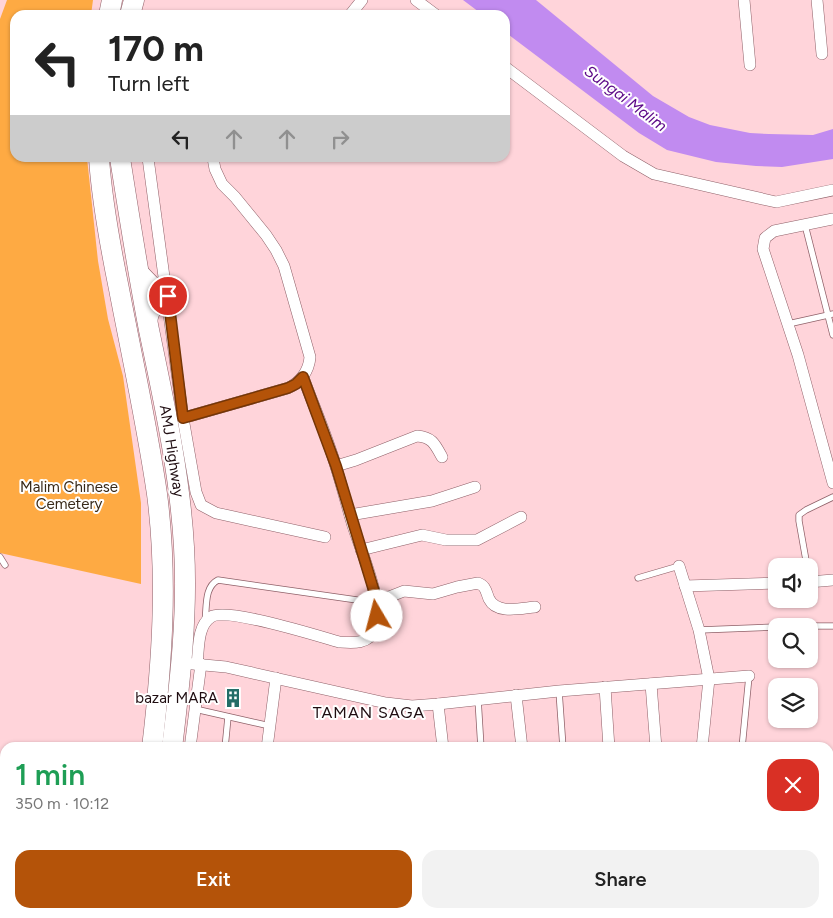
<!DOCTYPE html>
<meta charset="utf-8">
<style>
body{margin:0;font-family:Figtree,sans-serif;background:#f2f2f2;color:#222;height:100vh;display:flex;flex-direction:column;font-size:19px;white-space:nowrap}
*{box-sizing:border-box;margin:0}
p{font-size:16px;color:#767676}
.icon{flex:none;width:28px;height:28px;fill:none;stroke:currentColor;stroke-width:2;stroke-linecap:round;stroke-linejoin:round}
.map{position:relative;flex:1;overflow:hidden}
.side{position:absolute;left:0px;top:742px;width:834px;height:176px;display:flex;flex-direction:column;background:#fff;border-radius:15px 15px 0 0;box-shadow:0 1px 4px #0004}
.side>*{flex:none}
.hud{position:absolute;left:10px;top:10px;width:500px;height:152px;border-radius:15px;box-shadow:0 1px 4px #0004;background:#fff;color:#222;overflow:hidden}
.buttons{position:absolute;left:768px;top:558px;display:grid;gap:10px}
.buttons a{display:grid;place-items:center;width:50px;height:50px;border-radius:10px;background:#fff;box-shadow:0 1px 4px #0004;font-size:25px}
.pin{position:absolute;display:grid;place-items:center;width:42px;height:42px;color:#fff;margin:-21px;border:2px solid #fff;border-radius:50%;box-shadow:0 1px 5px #0007}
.me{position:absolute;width:55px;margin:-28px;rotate:352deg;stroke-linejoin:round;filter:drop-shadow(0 0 4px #0008)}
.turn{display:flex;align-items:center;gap:18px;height:105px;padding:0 15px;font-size:22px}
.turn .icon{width:65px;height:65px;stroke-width:2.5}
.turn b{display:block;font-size:35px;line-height:42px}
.lanes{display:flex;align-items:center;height:48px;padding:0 15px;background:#0003;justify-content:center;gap:25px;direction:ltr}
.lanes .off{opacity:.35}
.round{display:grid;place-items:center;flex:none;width:52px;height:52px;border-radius:15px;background:#f2f2f2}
.summary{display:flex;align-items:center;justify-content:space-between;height:85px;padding:0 15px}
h1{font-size:30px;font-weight:600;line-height:38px;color:#1e9e55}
.primary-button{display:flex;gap:10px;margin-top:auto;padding:10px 15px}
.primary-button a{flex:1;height:58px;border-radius:15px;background:#b45309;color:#fff;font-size:20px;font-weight:600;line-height:58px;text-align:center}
.primary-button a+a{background:#f2f2f2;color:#222}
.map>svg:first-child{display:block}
.green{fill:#feaa43}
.water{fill:#c18bf0}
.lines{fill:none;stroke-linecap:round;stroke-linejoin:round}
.lane-casing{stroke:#8f6068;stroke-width:7}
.street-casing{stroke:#8f6068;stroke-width:12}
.highway-casing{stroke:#8f6068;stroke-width:21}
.lane{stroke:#fff;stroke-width:5.5}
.street{stroke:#fff;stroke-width:11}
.highway{stroke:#fff;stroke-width:20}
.route-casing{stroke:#753606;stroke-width:12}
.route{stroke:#b45309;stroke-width:9}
.labels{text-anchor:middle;stroke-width:4;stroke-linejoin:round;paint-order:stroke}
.street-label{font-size:15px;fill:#1f0d11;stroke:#fff}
.park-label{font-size:15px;fill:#382918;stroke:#fff}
.poi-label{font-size:15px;fill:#1f0d11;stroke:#fff;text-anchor:end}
.water-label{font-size:16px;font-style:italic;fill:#5a0786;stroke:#fff}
.neighbourhood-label{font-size:16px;letter-spacing:1px;fill:#1f0d11;stroke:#fff}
</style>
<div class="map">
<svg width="833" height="918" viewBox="0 0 833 918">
<rect width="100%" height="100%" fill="#ffd4da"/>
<!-- green -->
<polygon class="green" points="7,0 93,0 91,15 15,15 15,158 87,158 98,261 108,319 123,376 141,503 141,584 0,553 0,19"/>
<!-- water -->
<polygon class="water" points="463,0 536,0 653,96 689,117 710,125 750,133 769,134 813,135 833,129 833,159 782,167 756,166 716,162 667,150 639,133 505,32 505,15 483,15"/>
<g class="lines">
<!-- lane casing -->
<g class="lane-casing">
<g id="lane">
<polyline points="805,225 833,335"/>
<polyline points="788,324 833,314"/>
<polyline points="0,557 5,565"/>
<polyline points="807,566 799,521 799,515 806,510 833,497"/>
<polyline points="638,578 679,566"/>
<path d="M 205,621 C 207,607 204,587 218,580 L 357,600"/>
<polyline points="809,626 833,626"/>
<polyline points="699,630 776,627"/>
<polyline points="559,691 563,748"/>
<polyline points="478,699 481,748"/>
<polyline points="195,709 270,726"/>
<polyline points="225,748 228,717"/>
<polyline points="742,748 749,676"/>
<polyline points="206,918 207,914"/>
<polyline points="289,918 289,914"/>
<polyline points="636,918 636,914"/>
<polyline points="742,918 742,914"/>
</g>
</g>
<!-- street casing -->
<g class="street-casing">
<g id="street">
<polyline points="416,0 436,15"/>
<polyline points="744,0 750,65"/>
<polyline points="817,0 822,54"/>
<polyline points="350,15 362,0"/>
<polyline points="505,67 623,156 654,174 776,202 833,190"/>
<polyline points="148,158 183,418 196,492 201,505 216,513 325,537"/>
<polyline points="833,219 774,231 765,238 763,249 798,355 833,483"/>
<path d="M 140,268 L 167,296 C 159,304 153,311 151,323"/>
<path d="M 183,418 L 288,388 C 300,383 309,371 310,357 L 284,266 L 276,250 L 266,235 L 235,197 L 222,184 L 215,169 L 213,158"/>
<path d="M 336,466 L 356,460 L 417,436 C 432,437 435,444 442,457"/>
<polyline points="350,515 432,501 475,487"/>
<polyline points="361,550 422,535 446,540 477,540 521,517"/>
<polyline points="679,566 699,630 709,679 702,748"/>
<polyline points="809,582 833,580"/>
<polyline points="685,586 776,583"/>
<path d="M 376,602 L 404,591 L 433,594 L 457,587 L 478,583 C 486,586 486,592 489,599 C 497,615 522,608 535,607"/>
<polyline points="182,663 226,667 386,703 412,706 438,704 559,691 749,676"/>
<path d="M 197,664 C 199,649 197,626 211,617 C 226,607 318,636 339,642 C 352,643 369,645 375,629 C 385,605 361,551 353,526 C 347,506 342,486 336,467 C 327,436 314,407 303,377"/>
<polyline points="651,684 656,748"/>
<polyline points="605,687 609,748"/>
<polyline points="516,695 522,748"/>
<polyline points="438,704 443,748"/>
<polyline points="190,748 201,664"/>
<polyline points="267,748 276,678"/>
<polyline points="166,918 167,914"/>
<polyline points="247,918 247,914"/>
<polyline points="324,918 325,914"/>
<polyline points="588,918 589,914"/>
<polyline points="680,918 680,914"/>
<polyline points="832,918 833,873"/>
</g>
</g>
<!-- highway casing -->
<g class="highway-casing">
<g id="highway">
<polyline points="109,15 112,0"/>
<polyline points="130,15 134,0"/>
<path d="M 99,158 C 102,202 110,245 119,289 C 132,357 147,425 157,494 C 168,579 162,663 152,748"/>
<path d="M 120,158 C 129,215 138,273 149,330 C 164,402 180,474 184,547 C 188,614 180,681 172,748"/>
<polyline points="124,918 124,914"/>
<polyline points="146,918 147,914"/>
</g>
</g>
<!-- lane -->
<use href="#lane" class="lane"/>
<!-- street -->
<use href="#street" class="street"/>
<!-- highway -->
<use href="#highway" class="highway"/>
</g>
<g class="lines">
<!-- route casing -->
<g class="route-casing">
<polyline id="route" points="168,296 183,418 288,388 296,384 303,377 336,466 374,591 377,616"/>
</g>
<!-- route -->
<use href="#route" class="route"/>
</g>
<!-- icons -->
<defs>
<g id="building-bare" transform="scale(1.5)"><path d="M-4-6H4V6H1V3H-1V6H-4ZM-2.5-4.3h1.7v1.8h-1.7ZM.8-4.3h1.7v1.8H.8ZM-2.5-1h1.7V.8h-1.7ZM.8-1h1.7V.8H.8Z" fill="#236d67" stroke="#fff" stroke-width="2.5" paint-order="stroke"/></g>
</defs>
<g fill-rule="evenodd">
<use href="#building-bare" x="233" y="698"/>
</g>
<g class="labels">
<!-- street labels -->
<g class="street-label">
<text transform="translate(172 451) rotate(81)" y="5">AMJ Highway</text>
</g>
<!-- park labels -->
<g class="park-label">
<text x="69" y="492">Malim Chinese<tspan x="69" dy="17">Cemetery</tspan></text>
</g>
<!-- poi labels -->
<g class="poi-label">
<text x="218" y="703">bazar MARA</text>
</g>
<!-- water labels -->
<g class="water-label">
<text transform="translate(626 98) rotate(37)" y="6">Sungai Malim</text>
</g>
<!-- neighbourhood labels -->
<g class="neighbourhood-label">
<text x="369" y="718">TAMAN SAGA</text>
</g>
</g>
</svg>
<div class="buttons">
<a><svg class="icon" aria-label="sound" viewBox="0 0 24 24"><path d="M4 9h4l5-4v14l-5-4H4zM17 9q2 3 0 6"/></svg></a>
<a><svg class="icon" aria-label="search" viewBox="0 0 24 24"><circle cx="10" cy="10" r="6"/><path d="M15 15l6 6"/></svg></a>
<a><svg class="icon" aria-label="layers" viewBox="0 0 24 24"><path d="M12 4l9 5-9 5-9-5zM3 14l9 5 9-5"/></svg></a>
</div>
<div class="pin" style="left:168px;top:296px;background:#d93025"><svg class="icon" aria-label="arrive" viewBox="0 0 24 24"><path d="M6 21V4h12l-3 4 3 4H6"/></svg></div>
<svg class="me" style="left:377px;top:616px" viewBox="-20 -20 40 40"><circle r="19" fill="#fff"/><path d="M0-13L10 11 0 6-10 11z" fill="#b45309"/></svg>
<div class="hud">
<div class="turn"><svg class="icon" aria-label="left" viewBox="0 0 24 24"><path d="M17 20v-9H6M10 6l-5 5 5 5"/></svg><div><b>170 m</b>Turn left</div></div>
<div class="lanes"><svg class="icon" aria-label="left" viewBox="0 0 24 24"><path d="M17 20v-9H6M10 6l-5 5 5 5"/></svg><svg class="icon off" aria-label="ahead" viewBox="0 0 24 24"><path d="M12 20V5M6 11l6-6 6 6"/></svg><svg class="icon off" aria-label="ahead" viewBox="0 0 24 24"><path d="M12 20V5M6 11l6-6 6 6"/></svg><svg class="icon off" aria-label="right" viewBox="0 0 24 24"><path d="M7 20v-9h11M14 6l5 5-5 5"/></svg></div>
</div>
<section class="side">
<div class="summary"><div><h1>1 min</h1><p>350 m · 10:12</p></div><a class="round" style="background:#d93025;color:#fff"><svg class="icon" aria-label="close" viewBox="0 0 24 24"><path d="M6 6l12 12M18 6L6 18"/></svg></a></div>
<div class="primary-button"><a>Exit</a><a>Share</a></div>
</section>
</div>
